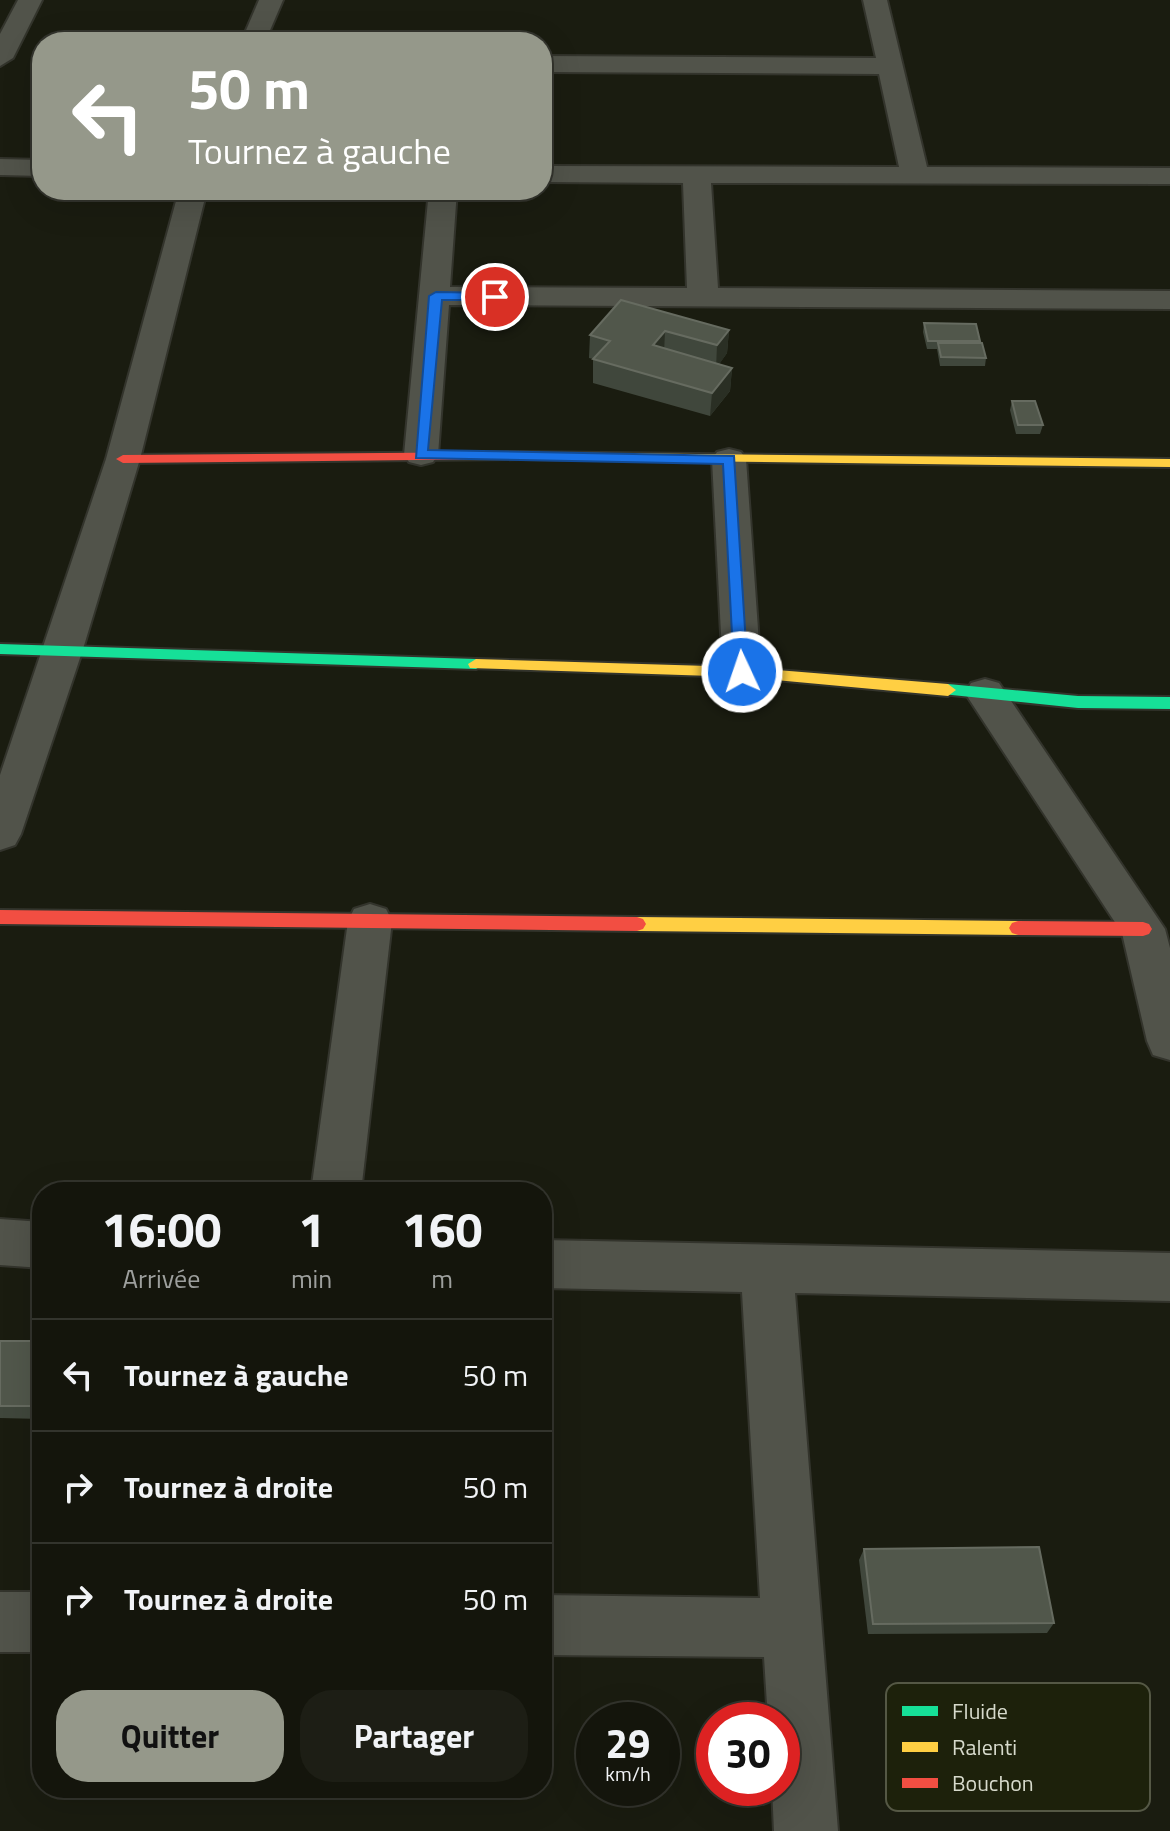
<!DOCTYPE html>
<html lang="fr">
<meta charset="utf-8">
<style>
body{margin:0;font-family:"Titillium Web",sans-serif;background:#1d1e15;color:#f1f3f6;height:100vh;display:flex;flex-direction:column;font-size:30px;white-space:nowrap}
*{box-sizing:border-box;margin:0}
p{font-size:26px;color:#9d9f9d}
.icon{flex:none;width:44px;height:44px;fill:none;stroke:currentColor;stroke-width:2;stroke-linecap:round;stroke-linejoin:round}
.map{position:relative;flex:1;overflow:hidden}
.sheet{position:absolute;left:32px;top:1182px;width:520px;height:616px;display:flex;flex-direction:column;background:#14150c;border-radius:32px;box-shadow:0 8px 32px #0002,0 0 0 2px #33342d}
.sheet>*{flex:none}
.hud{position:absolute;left:32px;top:32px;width:520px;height:168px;border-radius:32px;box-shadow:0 8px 32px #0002,0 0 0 2px #33342d;background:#95988a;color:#fff;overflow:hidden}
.speed{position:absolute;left:576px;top:1702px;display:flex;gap:16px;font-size:40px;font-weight:700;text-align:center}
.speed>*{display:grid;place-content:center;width:104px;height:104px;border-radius:50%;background:#14150c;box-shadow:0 8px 32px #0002,0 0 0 2px #33342d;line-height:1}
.speed small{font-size:20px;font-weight:400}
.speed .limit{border:12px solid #d22;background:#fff;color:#111}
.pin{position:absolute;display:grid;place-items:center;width:68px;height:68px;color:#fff;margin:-34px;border:4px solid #fff;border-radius:50%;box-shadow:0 2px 8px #0007}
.me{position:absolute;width:88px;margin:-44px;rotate:357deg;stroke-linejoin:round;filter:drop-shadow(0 0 6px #0008)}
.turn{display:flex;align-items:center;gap:28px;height:168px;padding:0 24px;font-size:36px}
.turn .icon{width:104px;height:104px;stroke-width:2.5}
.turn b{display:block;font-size:56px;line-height:68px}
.eta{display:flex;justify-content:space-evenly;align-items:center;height:136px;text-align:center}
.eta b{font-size:48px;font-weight:700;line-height:56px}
.button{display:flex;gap:16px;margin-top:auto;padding:16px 24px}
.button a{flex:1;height:92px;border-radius:32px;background:#95988a;color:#111;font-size:32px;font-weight:700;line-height:92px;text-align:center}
.button a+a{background:#1d1e15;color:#f1f3f6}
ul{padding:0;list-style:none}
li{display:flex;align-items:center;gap:24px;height:112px;padding:0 24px;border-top:2px solid #33342d}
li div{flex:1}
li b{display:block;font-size:30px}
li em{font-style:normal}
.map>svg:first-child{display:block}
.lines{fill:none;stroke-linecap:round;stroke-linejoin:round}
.street-casing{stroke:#33342c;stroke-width:4}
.fast-casing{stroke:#33342c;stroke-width:4}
.slow-casing{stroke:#33342c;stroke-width:4}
.jam-casing{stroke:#33342c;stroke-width:4}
.street{fill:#51534a;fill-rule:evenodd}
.fast{fill:#16e098;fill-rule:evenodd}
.slow{fill:#ffcf43;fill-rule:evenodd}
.jam{fill:#f24e42;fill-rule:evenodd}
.wall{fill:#40473c}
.shaded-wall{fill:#2a2f24}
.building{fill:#51574b;stroke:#666b60;stroke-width:2}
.route{fill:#1a73e8;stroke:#114b97;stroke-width:2}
.key{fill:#1d210b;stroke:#555845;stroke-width:2}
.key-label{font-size:22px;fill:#d7dacc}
</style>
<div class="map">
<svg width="1170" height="1831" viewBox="0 0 1170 1831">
<rect width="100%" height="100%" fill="#1a1c10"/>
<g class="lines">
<!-- street casing -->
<g class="street-casing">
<g id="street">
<polygon points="18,0 42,0 13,58 0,66 0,34"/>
<polygon points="259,0 283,0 265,42 241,42"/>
<polygon points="863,0 887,0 927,167 1170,168 1170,184 711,183 718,288 1170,291 1170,309 449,305 438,455 433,462 421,465 409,462 404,455 429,190 457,190 450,287 687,288 683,183 542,182 542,166 899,167 879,74 542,72 542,56 876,58"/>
<polygon points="0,159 42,160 42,176 0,175"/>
<polygon points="179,190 207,190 140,459 83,649 21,834 15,845 0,850 0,775 106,459"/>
<polygon points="729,449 741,452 746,459 761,672 756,681 742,685 728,681 723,672 712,459 717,452"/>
<polygon points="985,679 999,683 1165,929 1170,948 1170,1060 1153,1055 1147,1041 1122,933 965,693 971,683"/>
<polygon points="370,904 386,909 392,921 361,1192 311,1192 348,921 354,909"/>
<polygon points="0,1219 42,1222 42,1268 0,1265"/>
<polygon points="542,1240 1170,1253 1170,1301 795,1293 838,1831 774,1831 772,1788 782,1788 782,1720 768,1720 764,1657 542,1655 542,1595 760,1598 742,1292 542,1288"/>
<rect x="0" y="1592" width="42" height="60"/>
</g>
</g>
<!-- fast casing -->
<g class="fast-casing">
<g id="fast">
<polygon points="0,644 476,659 484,664 476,669 0,654"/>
<polygon points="948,684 1078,696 1170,697 1170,709 1078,708 942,694 940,690"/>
</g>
</g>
<!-- slow casing -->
<g class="slow-casing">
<g id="slow">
<polygon points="516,452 1170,459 1170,467 511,459 509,456"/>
<polygon points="476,659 742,667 948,684 956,690 948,696 742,677 470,668 468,664"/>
<polygon points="637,917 1018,921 1024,923 1027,928 1024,933 1018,935 637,931 631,929 628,924 631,919"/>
</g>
</g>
<!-- jam casing -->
<g class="jam-casing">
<g id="jam">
<polygon points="516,452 523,456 521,459 123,463 116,459 123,455"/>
<polygon points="0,910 637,917 643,919 646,924 643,929 637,931 0,924"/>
<polygon points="1018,921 1143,922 1149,924 1152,929 1149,934 1143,936 1018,935 1012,933 1009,928 1012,923"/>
</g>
</g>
<!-- street -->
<use href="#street" class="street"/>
<!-- fast -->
<use href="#fast" class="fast"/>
<!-- slow -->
<use href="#slow" class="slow"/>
<!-- jam -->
<use href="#jam" class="jam"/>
</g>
<!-- wall -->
<g class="wall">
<polygon points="621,300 729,330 727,353 719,364 732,368 730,391 710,416 593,383 593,359 589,358 590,335"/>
<polygon points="924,323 980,341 979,343 986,358 985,366 940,366 937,349 927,349 923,332"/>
<polygon points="1012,401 1043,425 1040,434 1016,434 1010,410"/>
<polygon points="0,1341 42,1341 42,1419 0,1418"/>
<polygon points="864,1549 1054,1623 1047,1633 868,1634 859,1560"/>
</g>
<!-- shaded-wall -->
<g class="shaded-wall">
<polygon points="729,330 727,353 716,369 717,345"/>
<polygon points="665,331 664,354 653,345"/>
<polygon points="732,368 730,391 710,416 712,393"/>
</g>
<!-- building -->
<g class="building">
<polygon points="621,300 729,330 717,345 665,331 653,345 732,368 712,393 593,359 610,341 590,335"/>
<polygon points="924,323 976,324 980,341 928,341"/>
<polygon points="938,343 982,343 986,358 941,357"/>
<polygon points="1012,401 1035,401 1043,425 1018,425"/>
<rect x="0" y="1341" width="42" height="65"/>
<polygon points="1039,1547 1054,1623 873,1624 864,1549"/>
</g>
<!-- route -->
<polygon class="route" points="436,292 495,293 501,297 495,300 442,300 428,450 734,456 748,676 742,678 734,672 723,464 416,458 429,296"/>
<!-- legend -->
<rect x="886" y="1683" width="264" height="128" rx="12" class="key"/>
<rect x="902" y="1706" width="36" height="10" fill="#16e098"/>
<rect x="902" y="1742" width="36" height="10" fill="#ffcf43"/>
<rect x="902" y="1778" width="36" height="10" fill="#f24e42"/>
<g class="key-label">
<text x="952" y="1719">Fluide</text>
<text x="952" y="1755">Ralenti</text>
<text x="952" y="1791">Bouchon</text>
</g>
</svg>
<div class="speed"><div>29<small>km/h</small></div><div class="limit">30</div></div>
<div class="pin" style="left:495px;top:297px;background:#d93025"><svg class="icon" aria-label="arrive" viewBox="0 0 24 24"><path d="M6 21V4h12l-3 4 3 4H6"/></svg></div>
<svg class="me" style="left:742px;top:672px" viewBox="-20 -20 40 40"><circle r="17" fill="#1a73e8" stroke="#fff" stroke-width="3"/><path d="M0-11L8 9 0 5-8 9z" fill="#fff"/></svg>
<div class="hud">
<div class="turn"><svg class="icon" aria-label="left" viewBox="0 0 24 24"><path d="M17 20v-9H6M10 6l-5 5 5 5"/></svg><div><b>50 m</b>Tournez à gauche</div></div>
</div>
<section class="sheet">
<div class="eta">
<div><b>16:00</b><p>Arrivée</p></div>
<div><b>1</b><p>min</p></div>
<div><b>160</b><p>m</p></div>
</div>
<ul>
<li><svg class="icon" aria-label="left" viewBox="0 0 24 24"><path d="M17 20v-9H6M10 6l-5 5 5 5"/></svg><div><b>Tournez à gauche</b></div><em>50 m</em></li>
<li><svg class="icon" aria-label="right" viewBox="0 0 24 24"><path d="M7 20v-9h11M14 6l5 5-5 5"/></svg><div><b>Tournez à droite</b></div><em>50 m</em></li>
<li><svg class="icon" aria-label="right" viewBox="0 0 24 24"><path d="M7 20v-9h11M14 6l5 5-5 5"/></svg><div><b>Tournez à droite</b></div><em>50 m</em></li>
</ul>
<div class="button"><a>Quitter</a><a>Partager</a></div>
</section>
</div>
